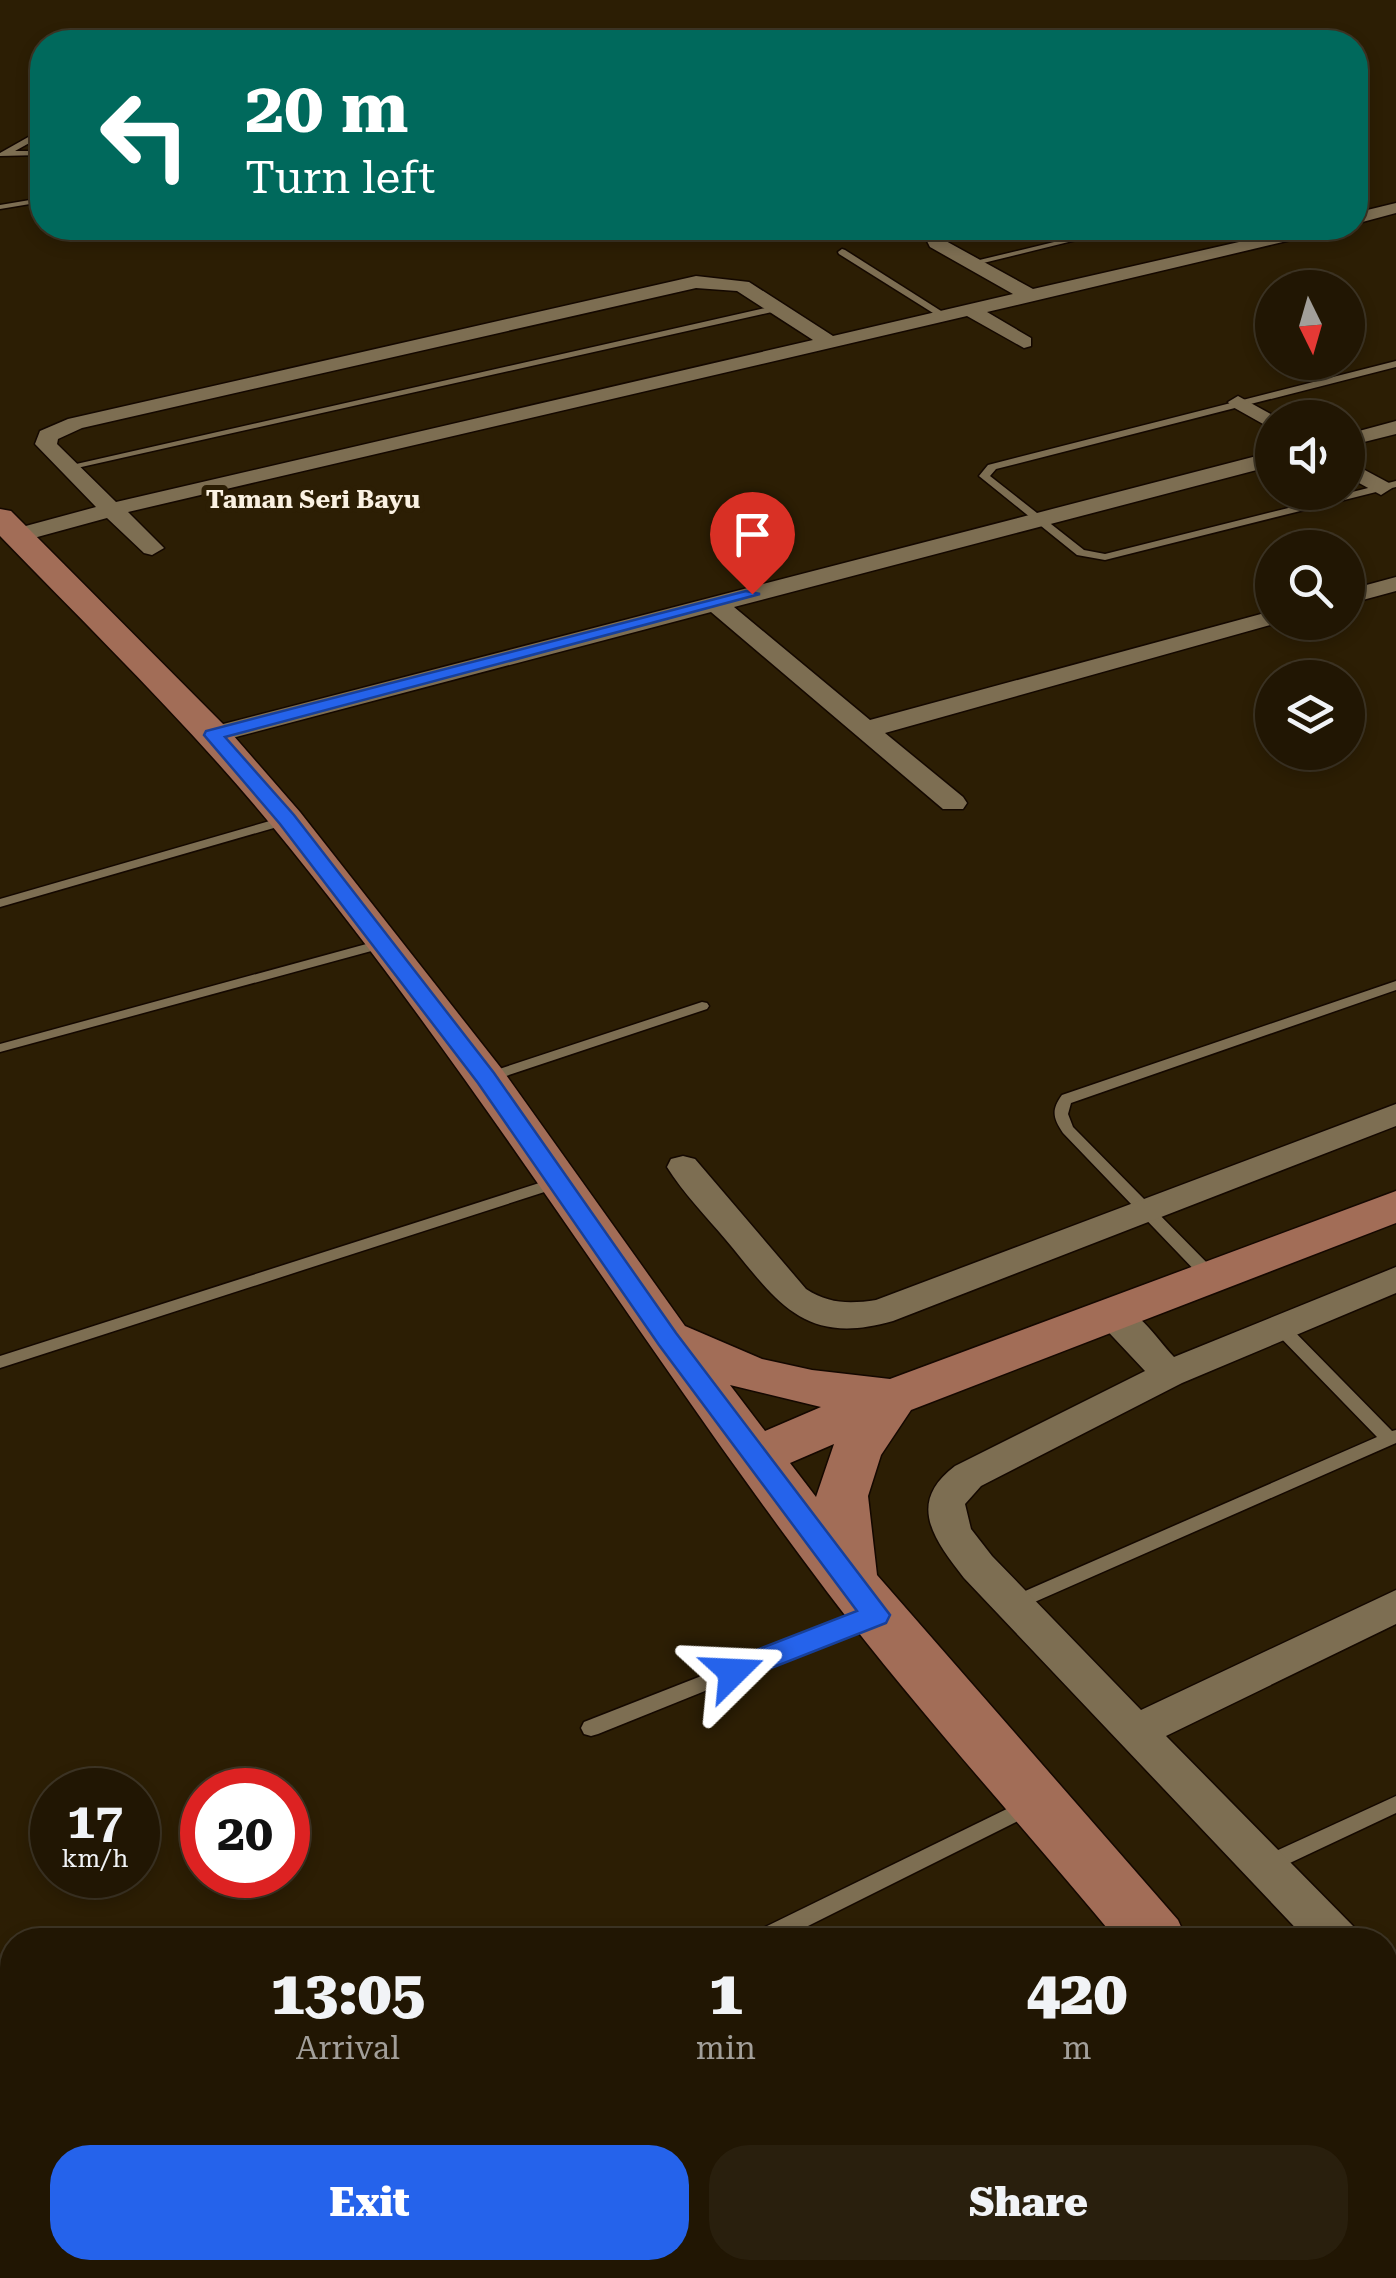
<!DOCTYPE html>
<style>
body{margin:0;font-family:"Roboto Serif",serif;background:#291f0d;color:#f1f3f6;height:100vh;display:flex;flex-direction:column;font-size:38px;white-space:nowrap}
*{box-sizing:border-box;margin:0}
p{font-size:32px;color:#a29f9a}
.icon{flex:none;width:55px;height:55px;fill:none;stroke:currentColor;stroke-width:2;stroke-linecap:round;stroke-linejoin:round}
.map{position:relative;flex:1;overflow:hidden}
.drawer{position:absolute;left:0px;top:1928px;width:1398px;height:352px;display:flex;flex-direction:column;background:#211603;border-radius:40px 40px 0 0;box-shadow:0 5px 15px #0003,0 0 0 2px #3e3525}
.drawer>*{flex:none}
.guide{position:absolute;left:30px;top:30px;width:1338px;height:210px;border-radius:40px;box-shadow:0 5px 15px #0003,0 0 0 2px #3e3525;background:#00695c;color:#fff;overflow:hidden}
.needle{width:65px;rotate:175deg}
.fabs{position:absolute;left:1255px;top:270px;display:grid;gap:20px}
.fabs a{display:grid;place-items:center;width:110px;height:110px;border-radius:50%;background:#211603;box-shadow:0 5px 15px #0003,0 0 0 2px #3e3525;font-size:50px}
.speed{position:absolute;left:30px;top:1768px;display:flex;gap:20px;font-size:50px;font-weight:700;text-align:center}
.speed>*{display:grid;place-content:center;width:130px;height:130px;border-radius:50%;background:#211603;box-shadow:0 5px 15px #0003,0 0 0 2px #3e3525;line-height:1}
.speed small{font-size:25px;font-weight:400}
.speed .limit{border:15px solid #d22;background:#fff;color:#111}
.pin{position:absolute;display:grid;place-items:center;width:85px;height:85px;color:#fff;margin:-102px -42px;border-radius:50% 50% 50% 0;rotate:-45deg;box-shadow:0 0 10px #0007}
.pin .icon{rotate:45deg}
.me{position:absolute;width:110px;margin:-55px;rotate:69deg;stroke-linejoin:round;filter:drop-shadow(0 0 8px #0008)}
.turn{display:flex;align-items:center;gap:35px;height:210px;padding:0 50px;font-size:45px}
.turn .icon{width:130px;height:130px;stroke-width:2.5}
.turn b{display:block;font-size:70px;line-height:85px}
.eta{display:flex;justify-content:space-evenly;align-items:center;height:170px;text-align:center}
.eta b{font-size:60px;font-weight:800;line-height:70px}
.action{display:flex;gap:20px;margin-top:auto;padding:20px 50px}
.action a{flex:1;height:115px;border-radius:40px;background:#2563eb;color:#fff;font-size:40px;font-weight:800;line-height:115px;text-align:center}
.action a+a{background:#291f0d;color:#f1f3f6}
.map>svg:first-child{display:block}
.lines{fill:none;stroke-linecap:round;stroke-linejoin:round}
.lane-casing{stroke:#140800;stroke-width:3}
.street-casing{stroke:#140800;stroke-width:3}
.secondary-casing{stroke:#140800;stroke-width:3}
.lane{fill:#7d6e52;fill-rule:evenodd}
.street{fill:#7d6e52;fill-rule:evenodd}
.secondary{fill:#a26d57;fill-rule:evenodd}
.route{fill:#2563eb;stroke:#184099;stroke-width:2.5}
.labels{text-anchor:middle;stroke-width:10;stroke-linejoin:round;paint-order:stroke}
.far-neighbourhood-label{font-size:25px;font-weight:bold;fill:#faf1e2;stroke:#2c1e04}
</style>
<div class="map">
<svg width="1396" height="2278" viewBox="0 0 1396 2278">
<rect width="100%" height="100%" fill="#2c1e04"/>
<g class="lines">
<!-- lane casing -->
<g class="lane-casing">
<g id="lane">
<polygon points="39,131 42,131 42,136 15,151 42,151 42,155 0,156 0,153"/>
<polygon points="42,198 42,202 0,209 0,205"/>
<polygon points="1112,228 1125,228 971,266 967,263"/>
<polygon points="842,249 845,250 949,316 941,318 839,254 838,252"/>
<polygon points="778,305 781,306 781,310 68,470 63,467"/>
<polygon points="1396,361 1396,367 996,469 990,476 1084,550 1105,554 1396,481 1396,487 1105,560 1077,555 979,476 988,465"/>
<polygon points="287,816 291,817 291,823 0,907 0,899"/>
<polygon points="381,940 388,944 386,947 0,1052 0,1044"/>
<path d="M 1396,981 L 1396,990 L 1071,1103 L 1068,1114 L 1073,1127 L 1216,1272 L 1218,1276 L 1216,1280 L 1204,1280 L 1063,1133 C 1053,1118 1051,1110 1062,1095 Z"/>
<polygon points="702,1002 707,1003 709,1006 707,1009 491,1081 486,1083 479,1078 481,1075"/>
<polygon points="558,1177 566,1182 563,1186 0,1368 0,1356"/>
<polygon points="1280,1321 1286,1323 1392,1431 1396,1430 1396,1443 1021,1608 1015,1610 1009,1608 1006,1603 1009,1598 1377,1437 1274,1331 1272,1327 1274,1323"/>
<polygon points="867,1611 874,1613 876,1618 874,1623 598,1734 591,1736 584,1734 581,1728 584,1722"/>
<polygon points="1396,1796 1396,1813 1275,1870 1268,1873 1261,1870 1258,1864 1261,1858"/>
<polygon points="1025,1800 1032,1802 1035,1808 1032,1814 780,1940 750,1940 753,1933"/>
</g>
</g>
<!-- street casing -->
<g class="street-casing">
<g id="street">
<polygon points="1396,203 1396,213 1355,224 1355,213"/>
<path d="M 958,228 L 942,236 L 944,240 L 1033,289 L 1300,228 L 1330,228 L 1321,233 L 987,312 L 1031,338 L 1031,346 L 1024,348 L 967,316 L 128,512 L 164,548 L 152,555 L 144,553 L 107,518 L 19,542 L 8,535 L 11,530 L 96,507 L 35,444 L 40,431 L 68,419 L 696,276 L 749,282 L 833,336 L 1013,294 L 930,247 L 923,233 L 931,228 ZM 696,288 L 737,291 L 813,340 L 116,502 L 57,444 L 58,439 L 82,428 Z"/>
<polygon points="1238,396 1278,418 1272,418 1272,429 1231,406 1228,402"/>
<polygon points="1396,421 1396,434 1348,446 1348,434"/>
<polygon points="1272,452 1272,466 734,607 870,720 1272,611 1272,622 1281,622 885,733 963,797 967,803 963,809 943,809 711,612 213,743 200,735 204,729"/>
<polygon points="1348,461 1389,483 1392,488 1381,495 1348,477"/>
<polygon points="1396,577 1396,591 1348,604 1348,590"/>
<path d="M 1396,1104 L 1396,1126 L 893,1321 C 803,1347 777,1301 726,1240 C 706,1216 683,1193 667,1167 L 671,1159 L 683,1156 L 695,1159 L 806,1289 C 829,1304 850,1304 876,1300 Z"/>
<path d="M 1396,1267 L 1396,1293 L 1182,1383 L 981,1486 L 965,1504 L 971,1529 L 992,1556 L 1141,1710 L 1396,1590 L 1396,1624 L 1166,1736 L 1353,1926 L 1360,1940 L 1307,1940 L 964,1578 C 934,1539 906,1503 955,1466 L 1145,1371 L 1099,1322 L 1093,1313 L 1099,1304 C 1130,1295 1154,1336 1174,1357 Z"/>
<polygon points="1385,1968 1396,1972 1396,2022 1385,2018"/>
</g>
</g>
<!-- secondary casing -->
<g class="secondary-casing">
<g id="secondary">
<path d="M 0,509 L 11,511 L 226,727 L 300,812 L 501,1068 L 685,1326 L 762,1359 L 812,1370 L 890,1379 L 1396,1191 L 1396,1223 L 911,1410 L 881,1455 L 868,1496 L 877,1575 L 1178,1920 L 1187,1940 L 1117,1940 C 1022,1825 918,1712 828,1593 C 638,1342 473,1070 272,826 C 188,724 92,631 0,536 ZM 730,1385 L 821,1407 L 765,1431 ZM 834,1444 L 816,1497 L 790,1463 Z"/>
<polygon points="1385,2156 1396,2160 1396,2234 1385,2230"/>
<polygon points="907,2268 988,2268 984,2278 903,2278"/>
</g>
</g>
<!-- lane -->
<use href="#lane" class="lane"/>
<!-- street -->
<use href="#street" class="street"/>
<!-- secondary -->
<use href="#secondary" class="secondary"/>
</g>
<!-- route -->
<polygon class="route" points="746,591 760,594 225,737 294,815 494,1073 676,1333 890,1615 886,1623 733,1683 723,1680 719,1672 723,1663 857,1611 659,1345 478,1083 280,824 204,735 206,731"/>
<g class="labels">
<!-- far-neighbourhood labels -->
<g class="far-neighbourhood-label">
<text x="313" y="508">Taman Seri Bayu</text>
</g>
</g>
</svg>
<div class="fabs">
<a><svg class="needle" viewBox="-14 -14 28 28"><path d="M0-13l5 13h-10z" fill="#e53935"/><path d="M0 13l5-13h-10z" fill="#a29f9a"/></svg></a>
<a><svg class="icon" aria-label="sound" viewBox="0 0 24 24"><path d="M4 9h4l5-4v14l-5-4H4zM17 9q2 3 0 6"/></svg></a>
<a><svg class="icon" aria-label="search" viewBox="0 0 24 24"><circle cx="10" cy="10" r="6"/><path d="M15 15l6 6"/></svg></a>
<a><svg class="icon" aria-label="layers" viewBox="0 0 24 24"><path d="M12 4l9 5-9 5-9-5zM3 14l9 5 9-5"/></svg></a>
</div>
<div class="speed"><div>17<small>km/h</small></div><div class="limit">20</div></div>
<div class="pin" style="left:752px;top:594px;background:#d93025"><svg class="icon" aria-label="arrive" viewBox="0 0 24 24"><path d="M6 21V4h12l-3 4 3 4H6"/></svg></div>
<svg class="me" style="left:733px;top:1672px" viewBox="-20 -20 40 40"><path d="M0-17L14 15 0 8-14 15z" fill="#2563eb" stroke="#fff" stroke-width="4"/></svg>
<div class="guide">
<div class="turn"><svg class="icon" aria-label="left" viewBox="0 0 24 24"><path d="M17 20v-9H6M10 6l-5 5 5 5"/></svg><div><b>20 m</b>Turn left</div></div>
</div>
<section class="drawer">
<div class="eta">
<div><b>13:05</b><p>Arrival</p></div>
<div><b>1</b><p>min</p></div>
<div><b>420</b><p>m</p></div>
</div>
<div class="action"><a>Exit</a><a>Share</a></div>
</section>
</div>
